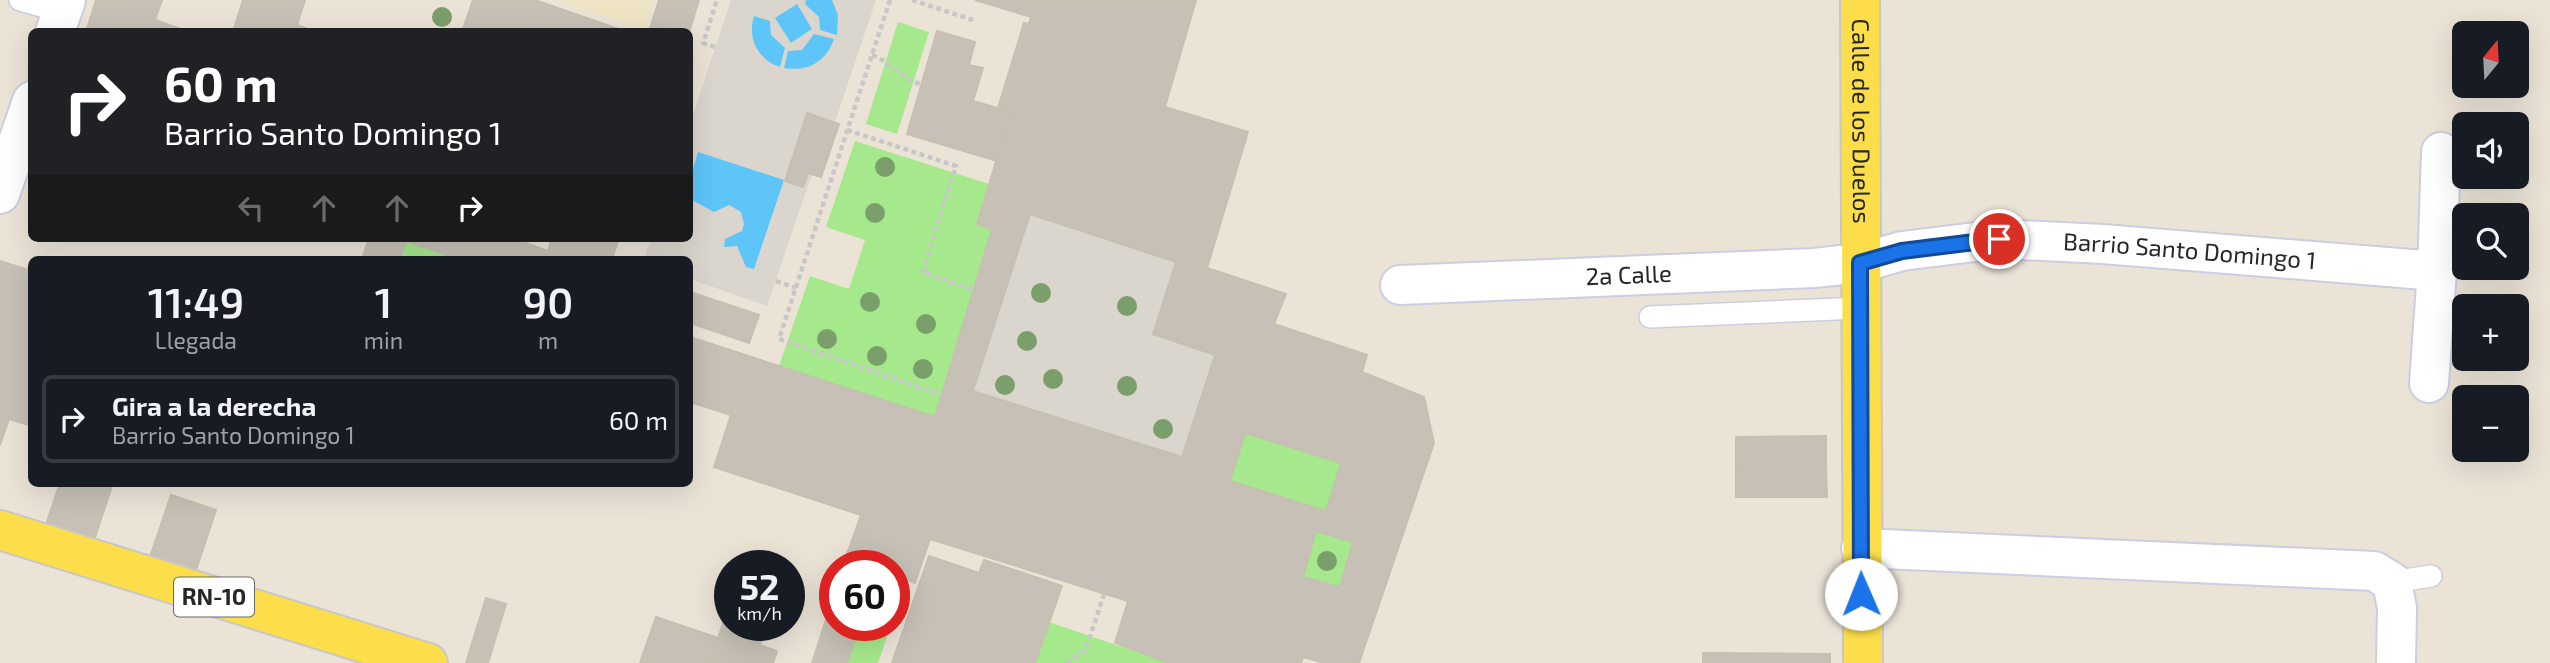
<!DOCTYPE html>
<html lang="es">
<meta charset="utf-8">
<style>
body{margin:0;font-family:"Exo 2",sans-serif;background:#20242c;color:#f1f3f6;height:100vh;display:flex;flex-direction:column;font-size:26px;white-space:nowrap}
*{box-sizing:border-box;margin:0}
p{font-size:23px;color:#9ea1a6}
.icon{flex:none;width:38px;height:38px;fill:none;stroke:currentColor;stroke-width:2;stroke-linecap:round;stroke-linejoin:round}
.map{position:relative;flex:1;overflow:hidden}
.panel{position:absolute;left:28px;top:256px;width:665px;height:231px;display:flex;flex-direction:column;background:#171b24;border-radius:10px;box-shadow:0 7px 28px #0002}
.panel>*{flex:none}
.banner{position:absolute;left:28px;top:28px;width:665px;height:214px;border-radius:10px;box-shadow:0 7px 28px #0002;background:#202124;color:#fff;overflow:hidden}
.needle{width:46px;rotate:18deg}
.fabs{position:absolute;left:2452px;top:21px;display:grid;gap:14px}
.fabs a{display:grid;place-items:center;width:77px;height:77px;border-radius:10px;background:#171b24;box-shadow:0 7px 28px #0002;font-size:35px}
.speed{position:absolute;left:714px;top:550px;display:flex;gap:14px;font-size:35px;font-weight:700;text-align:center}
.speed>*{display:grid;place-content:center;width:91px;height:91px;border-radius:50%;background:#171b24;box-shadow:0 7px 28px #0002;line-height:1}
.speed small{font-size:18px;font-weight:400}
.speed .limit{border:10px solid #d22;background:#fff;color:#111}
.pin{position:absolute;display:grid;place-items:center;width:60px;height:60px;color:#fff;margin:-30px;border:4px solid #fff;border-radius:50%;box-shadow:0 2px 7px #0007}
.me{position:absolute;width:77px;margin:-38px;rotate:359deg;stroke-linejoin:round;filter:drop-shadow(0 0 5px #0008)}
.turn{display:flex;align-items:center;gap:24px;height:147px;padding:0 21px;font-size:32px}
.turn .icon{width:91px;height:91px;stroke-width:2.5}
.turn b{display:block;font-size:49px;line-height:60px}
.lanes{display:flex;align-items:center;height:66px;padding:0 21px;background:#0003;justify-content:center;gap:35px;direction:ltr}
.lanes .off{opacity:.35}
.eta{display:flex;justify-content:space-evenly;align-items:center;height:119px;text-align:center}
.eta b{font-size:42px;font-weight:600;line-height:49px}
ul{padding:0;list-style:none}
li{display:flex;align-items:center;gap:21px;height:88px;margin:0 14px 10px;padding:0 7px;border:4px solid #363941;border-radius:10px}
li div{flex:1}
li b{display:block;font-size:26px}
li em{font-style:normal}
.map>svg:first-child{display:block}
.education{fill:#efe4c3}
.green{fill:#a6e88c}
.plaza{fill:#dbd6cd}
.water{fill:#5ec5f9}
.building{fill:#c6c0b6;stroke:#c6c0b0;stroke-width:2;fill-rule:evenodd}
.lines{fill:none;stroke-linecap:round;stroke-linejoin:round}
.service-casing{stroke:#cbcee2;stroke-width:24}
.minor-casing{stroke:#cbcee2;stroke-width:42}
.secondary-casing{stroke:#cbcee2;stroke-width:42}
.primary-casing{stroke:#c7c7c7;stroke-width:42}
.path{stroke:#c7c7c7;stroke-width:4.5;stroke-dasharray:5 3.5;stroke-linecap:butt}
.service{stroke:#fff;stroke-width:21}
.minor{stroke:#fff;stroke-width:38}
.secondary{stroke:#fff;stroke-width:38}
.primary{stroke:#fcde4a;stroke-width:38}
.tree{fill:#7b9f6b}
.route-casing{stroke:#114b97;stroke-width:18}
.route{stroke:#1a73e8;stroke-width:12}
.labels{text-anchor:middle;stroke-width:5;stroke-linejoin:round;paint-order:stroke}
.shield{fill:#fff;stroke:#686868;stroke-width:2}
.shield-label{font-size:23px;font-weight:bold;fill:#272727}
.street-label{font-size:24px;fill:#272727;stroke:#fff}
</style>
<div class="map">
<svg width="2550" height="663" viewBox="0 0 2550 663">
<rect width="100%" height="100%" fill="#ebe3d6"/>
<!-- education -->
<polygon class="education" points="556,0 653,0 643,29"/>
<!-- green -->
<g class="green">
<polygon points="898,22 929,32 897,134 866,124"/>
<polygon points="855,141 989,184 977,224 992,229 935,417 779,366 810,276 849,289 865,240 826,227"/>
<polygon points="406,241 459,259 400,259"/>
<polygon points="1245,433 1341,463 1326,511 1230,481"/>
<polygon points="1316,531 1353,542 1340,587 1303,577"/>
<polygon points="1049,622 1169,663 1035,663"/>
<polygon points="860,625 891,625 878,663 847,663"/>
</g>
<!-- plaza -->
<g class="plaza">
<polygon points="731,0 876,0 835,122 807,113 785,180 803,187 808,173 812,174 767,306 690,279 690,259 644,259 651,238 690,238 690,124"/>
<polygon points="1030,214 1176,262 1154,334 1215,355 1182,457 973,391"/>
</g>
<!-- water -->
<g class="water">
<polygon points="806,0 832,0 838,15 837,35 820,30 819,17 805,4"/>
<polygon points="797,4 812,29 791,43 775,18"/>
<path d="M 754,16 L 770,21 L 771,35 L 785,48 L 780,67 C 758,60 747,38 754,16 Z"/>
<path d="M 814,34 L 834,39 C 826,62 808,72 784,68 L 788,51 L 802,50 Z"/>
<polygon points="698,152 784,180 754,269 746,267 737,246 724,247 725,239 742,231 744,224 741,212 729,205 714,212 690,199 690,179"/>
</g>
<!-- building -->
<g class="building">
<polygon points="96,0 162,0 155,20 189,32 86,32"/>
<polygon points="243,0 305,0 297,25 316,32 233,32"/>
<polygon points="473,0 535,0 627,32 462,32"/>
<polygon points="659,0 699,0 689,32 649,32"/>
<path d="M 975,0 L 1196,0 L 1165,107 L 1248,132 L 1207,268 L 1286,294 L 1274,324 L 1367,355 L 1362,372 L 1424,397 L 1434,443 L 1359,663 L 1324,663 L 1303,657 L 1301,663 L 1169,663 L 1115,643 L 1128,601 L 930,539 L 915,583 L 894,575 L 894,565 L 843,565 L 861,515 L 714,467 L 731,415 L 690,402 L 690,337 L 935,417 L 992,229 L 977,224 L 1011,112 L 998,108 L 1024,23 L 1029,24 L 1031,17 ZM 1030,214 L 1176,262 L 1153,334 L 1215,355 L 1182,457 L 973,391 ZM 1245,433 L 1341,463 L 1326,511 L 1230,481 ZM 1316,531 L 1353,542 L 1340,587 L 1303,577 Z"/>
<polygon points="937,31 975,42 969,65 983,68 973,101 1011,112 997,161 907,134"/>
<polygon points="807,113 839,124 821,177 808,173 803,187 785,181"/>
<polygon points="369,238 511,238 548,251 552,238 619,238 612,259 459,259 406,241 400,259 362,259"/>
<polygon points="0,261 32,271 32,426 9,419 0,445"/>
<polygon points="690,292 759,315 749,343 690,323"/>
<polygon points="1826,436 1826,465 1736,464 1736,437"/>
<polygon points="1736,464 1826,465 1827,497 1736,497"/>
<polygon points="60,483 113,483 90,552 42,536"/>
<polygon points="171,495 216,510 192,582 147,566"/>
<polygon points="929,556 979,573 984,560 1062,586 1035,663 892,663"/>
<polygon points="835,592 835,625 860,625 847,663 812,663"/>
<polygon points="486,598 506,604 488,663 466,663"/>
<polygon points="730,602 730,625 756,625 765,630 760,645 777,651 773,663 710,663"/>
<polygon points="656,617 718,638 710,663 640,663"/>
<polygon points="1703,653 1830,654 1830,663 1703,663"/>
</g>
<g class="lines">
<!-- service casing -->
<g class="service-casing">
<g id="service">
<polyline points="20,0 62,12"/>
<polyline points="1650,317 1860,308"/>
<polyline points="2392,582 2431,576"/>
</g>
</g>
<!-- minor casing -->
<g class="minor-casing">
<g id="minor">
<path id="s1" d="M 1400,285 L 1814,268 L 1860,263 L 1902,251 L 1999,239 L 2103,244 L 2437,271"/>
<polyline points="2429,383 2437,271 2441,152"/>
<polyline points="1861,548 2374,571 2392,582 2397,608 2396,663"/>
</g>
</g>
<!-- secondary casing -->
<g class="secondary-casing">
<g id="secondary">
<polyline points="55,32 66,0"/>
<polyline points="0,194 32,101"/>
</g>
</g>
<!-- primary casing -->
<g class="primary-casing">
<g id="primary">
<path id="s2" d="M 1860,0 L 1863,663"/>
<polyline points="0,530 428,663"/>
</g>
</g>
<!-- path -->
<g class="path">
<polyline points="890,0 779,339 942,395"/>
<polyline points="912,0 973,20"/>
<polyline points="715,47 703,43 717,0"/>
<path d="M 872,55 C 891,62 901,78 920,84"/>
<polyline points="847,130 956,166 923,272 974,290"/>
<polyline points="776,281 796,288"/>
<polyline points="1067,663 1086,649 1104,594"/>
</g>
<!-- service -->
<use href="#service" class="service"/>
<!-- minor -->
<use href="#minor" class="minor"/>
<!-- secondary -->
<use href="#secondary" class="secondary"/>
<!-- primary -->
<use href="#primary" class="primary"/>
</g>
<!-- trees -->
<g class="tree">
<circle cx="442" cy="17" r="10"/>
<circle cx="885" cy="167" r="10"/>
<circle cx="875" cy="213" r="10"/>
<circle cx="1041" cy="293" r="10"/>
<circle cx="870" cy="302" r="10"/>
<circle cx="1127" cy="306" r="10"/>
<circle cx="926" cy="324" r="10"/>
<circle cx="827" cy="339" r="10"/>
<circle cx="1027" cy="341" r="10"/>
<circle cx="877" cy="356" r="10"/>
<circle cx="923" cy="369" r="10"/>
<circle cx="1053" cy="379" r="10"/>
<circle cx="1005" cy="385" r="10"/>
<circle cx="1127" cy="386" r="10"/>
<circle cx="1163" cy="429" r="10"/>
<circle cx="1327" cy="561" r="10"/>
</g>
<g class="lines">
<!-- route casing -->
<g class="route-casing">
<polyline id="route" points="1861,594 1860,263 1902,251 1999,239"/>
</g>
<!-- route -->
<use href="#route" class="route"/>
</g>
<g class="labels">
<!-- shield labels -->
<rect class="shield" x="174" y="577.5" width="80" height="39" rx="5"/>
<g class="shield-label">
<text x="214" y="605">RN-10</text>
</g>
<!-- street labels -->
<g class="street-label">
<text dy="8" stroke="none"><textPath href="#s2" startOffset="121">Calle de los Duelos</textPath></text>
<text dy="8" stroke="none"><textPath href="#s1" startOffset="793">Barrio Santo Domingo 1</textPath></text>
<text dy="8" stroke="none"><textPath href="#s1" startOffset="229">2a Calle</textPath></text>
</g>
</g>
</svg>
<div class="fabs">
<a><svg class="needle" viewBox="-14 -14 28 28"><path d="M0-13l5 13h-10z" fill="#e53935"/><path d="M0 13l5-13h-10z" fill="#9ea1a6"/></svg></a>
<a><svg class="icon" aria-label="sound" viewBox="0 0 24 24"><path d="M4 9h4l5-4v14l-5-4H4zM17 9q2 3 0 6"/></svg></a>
<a><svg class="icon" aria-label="search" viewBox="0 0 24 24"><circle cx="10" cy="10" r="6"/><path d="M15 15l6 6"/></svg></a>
<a>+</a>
<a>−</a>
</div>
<div class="speed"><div>52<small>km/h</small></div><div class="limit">60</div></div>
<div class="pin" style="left:1999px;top:239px;background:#d93025"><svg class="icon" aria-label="arrive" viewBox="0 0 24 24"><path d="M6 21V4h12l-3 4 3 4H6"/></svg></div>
<svg class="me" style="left:1861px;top:594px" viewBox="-20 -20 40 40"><circle r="19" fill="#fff"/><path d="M0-13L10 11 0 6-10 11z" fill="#1a73e8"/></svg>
<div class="banner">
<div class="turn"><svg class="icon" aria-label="right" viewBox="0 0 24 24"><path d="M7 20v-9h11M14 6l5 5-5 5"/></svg><div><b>60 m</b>Barrio Santo Domingo 1</div></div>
<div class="lanes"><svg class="icon off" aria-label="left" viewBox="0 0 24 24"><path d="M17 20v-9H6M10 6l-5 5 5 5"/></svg><svg class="icon off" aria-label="ahead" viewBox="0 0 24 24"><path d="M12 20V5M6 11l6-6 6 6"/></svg><svg class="icon off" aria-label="ahead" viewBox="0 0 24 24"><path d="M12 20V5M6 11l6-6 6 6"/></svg><svg class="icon" aria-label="right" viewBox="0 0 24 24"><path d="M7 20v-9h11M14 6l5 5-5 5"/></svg></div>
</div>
<section class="panel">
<div class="eta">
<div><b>11:49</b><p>Llegada</p></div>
<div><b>1</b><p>min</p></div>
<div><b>90</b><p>m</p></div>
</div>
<ul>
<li><svg class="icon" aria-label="right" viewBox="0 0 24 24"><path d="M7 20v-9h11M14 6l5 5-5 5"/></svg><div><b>Gira a la derecha</b><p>Barrio Santo Domingo 1</p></div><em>60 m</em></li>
</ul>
</section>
</div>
